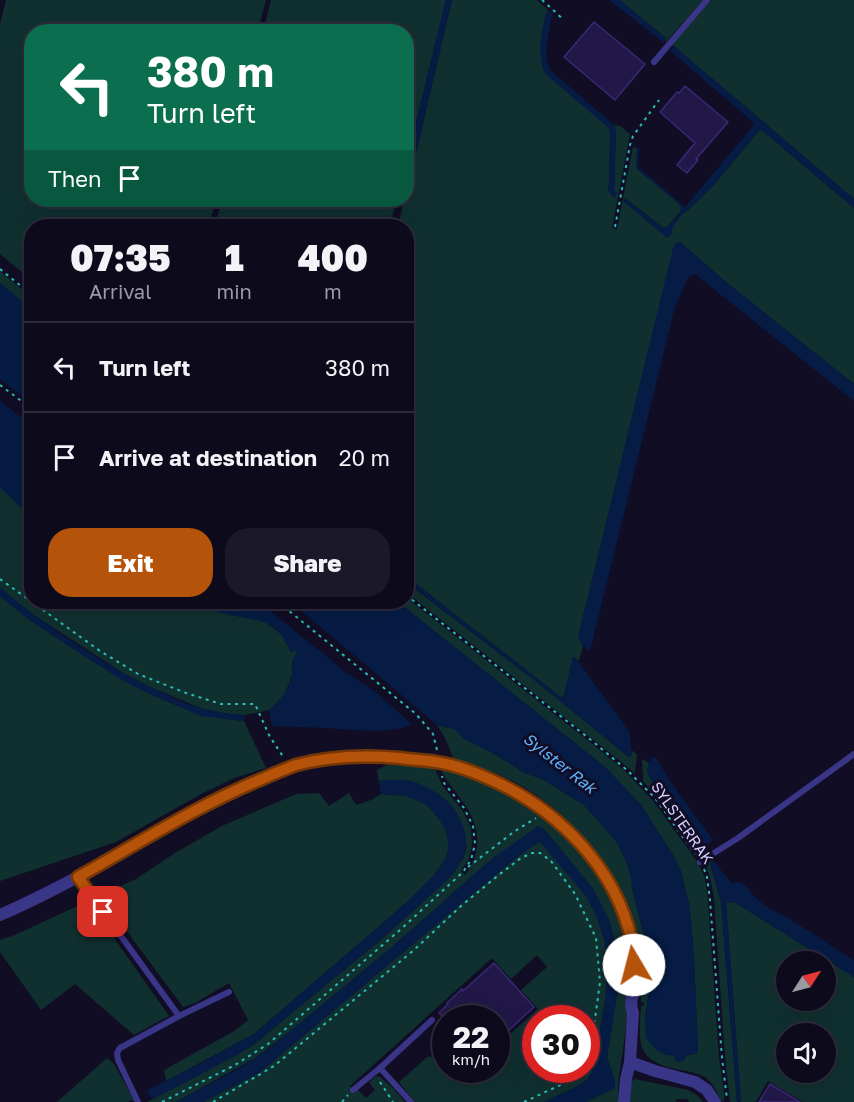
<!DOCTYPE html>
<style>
body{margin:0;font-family:"Golos Text",sans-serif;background:#1b1829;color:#f1f3f6;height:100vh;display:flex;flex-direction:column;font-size:22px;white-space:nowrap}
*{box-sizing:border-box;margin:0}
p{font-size:20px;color:#9a9aa3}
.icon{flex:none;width:33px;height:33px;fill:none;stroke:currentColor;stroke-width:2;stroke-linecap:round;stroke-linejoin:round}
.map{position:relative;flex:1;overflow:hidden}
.drawer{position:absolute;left:24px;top:219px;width:390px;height:390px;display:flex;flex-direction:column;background:#0d0a1c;border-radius:24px;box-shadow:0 6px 24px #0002,0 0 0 2px #2d2b3b}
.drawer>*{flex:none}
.top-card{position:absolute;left:24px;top:24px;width:390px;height:183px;border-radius:24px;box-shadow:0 6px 24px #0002,0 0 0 2px #2d2b3b;background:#0b6e4f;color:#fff;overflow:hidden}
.needle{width:39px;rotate:54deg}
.buttons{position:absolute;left:776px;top:951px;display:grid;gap:12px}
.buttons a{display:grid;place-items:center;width:60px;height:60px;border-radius:50%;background:#0d0a1c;box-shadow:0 6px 24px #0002,0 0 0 2px #2d2b3b;font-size:30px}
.speed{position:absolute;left:432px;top:1005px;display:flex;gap:12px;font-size:30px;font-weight:700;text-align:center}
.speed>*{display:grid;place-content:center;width:78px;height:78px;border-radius:50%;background:#0d0a1c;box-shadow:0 6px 24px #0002,0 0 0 2px #2d2b3b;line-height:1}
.speed small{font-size:15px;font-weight:400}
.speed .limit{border:9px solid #d22;background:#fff;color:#111}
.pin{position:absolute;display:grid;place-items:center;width:51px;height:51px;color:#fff;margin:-26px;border-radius:12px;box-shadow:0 3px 9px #0006}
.me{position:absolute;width:66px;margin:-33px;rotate:352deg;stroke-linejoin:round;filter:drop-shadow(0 0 4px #0008)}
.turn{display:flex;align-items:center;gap:21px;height:126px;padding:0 24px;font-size:27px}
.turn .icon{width:78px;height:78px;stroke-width:2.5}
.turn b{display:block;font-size:42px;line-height:51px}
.then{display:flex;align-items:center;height:57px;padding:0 24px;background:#0003;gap:12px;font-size:22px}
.eta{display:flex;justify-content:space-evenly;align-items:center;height:102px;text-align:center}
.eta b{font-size:36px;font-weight:800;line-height:42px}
.button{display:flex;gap:12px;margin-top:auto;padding:12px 24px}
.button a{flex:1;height:69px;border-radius:24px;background:#b45309;color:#fff;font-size:24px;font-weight:800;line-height:69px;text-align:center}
.button a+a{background:#1b1829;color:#f1f3f6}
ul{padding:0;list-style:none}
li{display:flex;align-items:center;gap:18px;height:90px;padding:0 24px;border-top:2px solid #2d2b3b}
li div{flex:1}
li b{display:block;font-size:22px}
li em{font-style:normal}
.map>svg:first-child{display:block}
.green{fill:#10302f;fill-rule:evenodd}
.water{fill:#061c45}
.building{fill:#221847;stroke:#392875;stroke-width:1.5}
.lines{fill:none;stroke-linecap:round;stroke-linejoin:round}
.path{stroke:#27beb7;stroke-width:2;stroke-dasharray:3 4.5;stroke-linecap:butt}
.lane{stroke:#393587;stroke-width:6}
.street{stroke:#393587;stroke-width:12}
.route-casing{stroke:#753606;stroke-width:15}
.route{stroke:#b45309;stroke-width:10}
.labels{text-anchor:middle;stroke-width:6;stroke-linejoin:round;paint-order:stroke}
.street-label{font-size:15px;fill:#d7d1ff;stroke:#110d25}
.water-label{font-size:16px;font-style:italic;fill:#5fb2ff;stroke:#110d25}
</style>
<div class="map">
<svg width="854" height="1102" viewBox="0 0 854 1102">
<rect width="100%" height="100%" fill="#110d25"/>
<!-- green -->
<g class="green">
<polygon points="6,0 266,0 258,31 32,32 32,200 216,200 209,226 32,226 31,280 0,254 0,24"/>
<polygon points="271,0 446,0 407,159 406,32 263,32"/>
<path d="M 452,0 L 537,0 L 548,10 L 545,17 L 542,67 L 609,128 L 610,133 L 609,183 L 608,190 L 615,197 L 617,193 L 614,191 L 616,132 L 614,125 L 620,126 L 630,134 L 612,228 L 617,229 L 633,147 L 637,148 L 636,165 L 637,169 L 681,205 L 681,211 L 667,227 L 662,227 L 625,198 L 667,238 C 672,228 677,217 687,211 L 712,187 L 758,132 L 761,130 L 764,132 L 854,208 L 854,384 L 726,282 L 680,242 L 675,244 L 578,637 L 583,646 L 579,661 L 573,657 L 564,696 L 561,697 L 407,577 L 406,226 L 398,226 L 404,200 L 406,200 L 407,191 Z"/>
<polygon points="620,0 703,0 666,42 665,40 666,38"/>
<polygon points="711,0 854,0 854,199 674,46 671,46"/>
<polygon points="222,200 396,200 390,226 215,226"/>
<polygon points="0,271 31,297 31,309 0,283"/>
<polygon points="0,487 31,517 32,602 178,602 228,614 263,621 275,629 282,635 291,652 295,650 297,652 295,657 292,661 292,675 284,696 269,710 245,715 229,714 203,709 150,687 123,673 32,614 0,588"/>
<polygon points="406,582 533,679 629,757 632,755 631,750 637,754 635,773 407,593"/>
<path d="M 0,596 C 29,620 59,640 91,660 C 137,689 188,717 244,721 L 266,768 L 234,778 L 201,794 L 116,842 L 0,881 Z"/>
<path d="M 407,598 L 590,742 L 625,771 L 654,802 L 698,863 L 705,878 L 708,900 L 719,1058 L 724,1092 L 724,1101 L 722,1102 C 717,1093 713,1081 703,1076 C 695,1072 685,1071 676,1069 C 635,1060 639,1043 641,1006 L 644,1006 L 644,1003 L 641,1002 C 641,981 642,959 638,938 C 625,874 570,811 513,781 C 494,772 473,765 453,758 L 446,740 L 437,725 L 448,728 L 412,684 L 465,739 L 491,752 L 525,773 L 542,779 L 584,805 L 617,842 L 626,861 L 631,876 L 632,888 L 646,944 L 649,992 L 645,1018 L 666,1055 L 692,1055 L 698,1051 L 694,957 L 690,909 L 685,887 L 682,874 L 676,860 L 642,806 L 605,767 L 398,602 L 406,602 Z"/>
<polygon points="642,759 649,763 647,770 701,849 706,846 709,852 700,856 662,803 643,781"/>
<path d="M 387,765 L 434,766 L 442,785 L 462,810 L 471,827 L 472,844 L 469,859 L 461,871 L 465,875 C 482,853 481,828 465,805 C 457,793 448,784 441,770 C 463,775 486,783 506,793 C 568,825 623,894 628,965 C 629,988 628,1012 625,1034 C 623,1056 616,1080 619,1102 L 586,1102 L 615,1088 L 614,1080 L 607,1057 L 619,982 L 620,964 L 610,922 L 594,890 L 543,828 L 494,857 L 392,947 L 303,1021 L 257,1057 L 176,1102 L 147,1102 L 235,1056 L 253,1045 L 384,937 L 450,877 L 463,859 L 467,846 L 440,795 L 411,781 L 382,780 L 379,782 L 377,770 Z"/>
<polygon points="319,793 329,806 349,793 356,805 371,800 381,794 406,796 426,804 440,820 447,834 449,847 445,860 434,875 407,902 254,1034 166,1081 164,1070 236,1030 248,1020 229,983 195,1003 183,1007 100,895 136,879 175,853 222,826 296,794"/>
<path d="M 538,842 L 543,843 L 586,896 L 597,918 L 605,942 L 608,969 L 605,1001 L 594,1067 L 588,1079 L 580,1085 L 544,1102 L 415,1102 L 399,1082 L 427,1057 L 437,1056 L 445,1049 L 446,1070 L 496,1070 L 497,1046 L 538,1009 L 521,990 L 547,967 L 537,955 L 511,979 L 492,958 L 350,1086 L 354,1092 L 357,1089 L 366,1098 L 375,1090 L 369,1082 L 375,1077 L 379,1076 L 394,1089 L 405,1102 L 203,1102 L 259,1073 L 518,856 ZM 536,1018 L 586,1018 L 586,1070 L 536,1070 Z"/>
<polygon points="712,859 713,861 710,864 721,902 737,1102 730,1102 725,1057 714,898 710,877 705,865"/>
<polygon points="88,901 169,1016 134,1035 75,984 41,1010 0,952 0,940 17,934"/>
<path d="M 734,902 L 854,977 L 854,1102 L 803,1102 L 768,1081 L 756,1102 L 741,1102 L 726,903 ZM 786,962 L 825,962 L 825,1000 L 786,1000 ZM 786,1034 L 825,1034 L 825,1072 L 786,1072 Z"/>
<polygon points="107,1058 114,1064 135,1102 131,1100 128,1102 57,1102"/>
<polygon points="635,1079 688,1090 697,1095 703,1102 689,1102 688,1099 676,1099 676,1102 628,1102 631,1082"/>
</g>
<!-- water -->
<g class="water">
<polygon points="446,0 452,0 407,191 407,159"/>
<polygon points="609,0 620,0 666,38 663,42"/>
<path d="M 548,10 L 553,14 L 551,19 C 549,35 542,56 551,71 L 614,125 L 616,131 L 614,190 L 617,193 L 615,198 L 611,195 L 608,190 L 609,183 L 610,133 L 609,128 L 546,75 C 536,59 541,27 548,10 Z"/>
<path d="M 674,46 L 854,199 L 854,208 L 764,132 L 761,130 L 758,132 L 712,187 L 687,211 C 680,215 671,226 672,234 L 667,238 L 624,202 L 624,198 L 662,227 L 667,227 C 673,221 683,214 680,205 L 637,169 L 636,165 L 637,148 L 639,148 L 638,167 L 685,207 L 754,125 L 753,122 L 670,51 Z"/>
<polygon points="676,242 680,242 726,282 854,384 854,401 696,275 690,275 686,282 675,307 590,651 583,646 578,637 673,248"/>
<polygon points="0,283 31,309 31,404 0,379"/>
<polygon points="0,401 31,425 31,517 0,487"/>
<polygon points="407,577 561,697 564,696 573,657 575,657 629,731 632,754 629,757 533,679 407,582"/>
<path d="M 0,588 C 50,629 106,667 165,694 C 178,700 191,706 204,709 C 217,713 231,714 245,715 L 244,721 L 201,716 L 147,693 L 120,679 L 75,650 L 28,619 L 0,596 Z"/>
<path d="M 178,602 L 259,602 L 347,673 L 373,690 L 412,724 C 394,734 357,730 338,729 C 316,727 294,727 272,726 L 269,710 C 280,700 289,690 292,675 C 293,670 292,664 293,660 C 294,657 296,655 297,652 L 295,650 L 292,653 L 291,652 C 276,618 262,622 230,615 C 212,611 195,606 178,602 Z"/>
<polygon points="291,602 398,602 605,767 642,806 676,860 682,874 690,909 694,957 698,1051 696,1054 687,1055 684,1061 676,1062 674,1056 666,1055 657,1050 649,1043 646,1036 645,1018 649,992 646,944 632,888 631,876 626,861 617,842 584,805 542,779 525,773 491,752 464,739 454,729 437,725"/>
<path d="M 653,757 L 656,758 L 672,784 L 713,840 L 701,849 L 649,777 C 647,771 647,762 653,757 Z"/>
<path d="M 382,780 C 391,780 401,779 410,781 C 423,783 448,798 455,810 C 464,825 470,840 463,857 C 456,876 435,890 421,904 C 367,953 309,998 253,1045 L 235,1056 L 153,1099 L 149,1095 L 147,1090 L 194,1067 L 254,1034 L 407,902 L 434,875 L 445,860 L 449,847 L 447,834 L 440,820 L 426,804 L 406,796 L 381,794 L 379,782 Z"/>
<polygon points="538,826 540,826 555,842 594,890 610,922 620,964 619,982 607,1057 615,1080 615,1088 586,1102 544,1102 580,1085 588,1079 594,1067 605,1001 608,969 605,942 597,918 586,896 540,842 518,856 259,1073 203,1102 176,1102 236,1070 267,1050 392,947 494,857"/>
<path d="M 714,861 L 731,883 C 745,879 747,889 756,898 C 766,908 780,913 791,920 C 813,933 833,947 854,961 L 854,977 L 734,902 L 726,903 L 741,1102 L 737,1101 L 721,902 L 710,863 Z"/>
</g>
<!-- building -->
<g class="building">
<polygon points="594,22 645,64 615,100 564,57"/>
<polygon points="685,86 728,122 696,159 698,160 687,173 677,165 695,143 660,112 677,92 679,93"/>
<polygon points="494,963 534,1007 496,1042 496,1018 444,1018 439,1013 448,1004 447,1003 462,989 463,991"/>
<polygon points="770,1084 800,1102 759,1102"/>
</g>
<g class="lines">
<!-- path -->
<g class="path">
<polyline points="542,0 564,20"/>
<polyline points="615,227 630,145 633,136 659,100"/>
<polyline points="0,269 32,295"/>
<polyline points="0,385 32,409"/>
<polyline points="0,579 100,651 138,674 186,693 221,704 255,704 270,737 284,758"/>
<polyline points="406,595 591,740 628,771 655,798 695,854"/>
<polyline points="278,602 416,714 433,734 437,750"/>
<polyline points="468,867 515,831 536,818"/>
<polyline points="704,869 707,877 710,900 722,1058 727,1099"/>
<polyline points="380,1082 393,1102"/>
<polyline points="162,1102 235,1065 268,1044 400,930 463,872 471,860 475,844 473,826 464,808 444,783 442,776"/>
<polyline points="213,1102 274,1066 414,950 461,906 500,874 521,858 532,853 540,853 551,861 575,894 596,938 600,982 593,1034 586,1057"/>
<polyline points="342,1102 348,1095"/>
<polyline points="524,1102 571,1080 580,1070"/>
</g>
<!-- lane -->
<g class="lane">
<polyline points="654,62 707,0"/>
<polyline points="700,862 738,838 854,754"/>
<polyline points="78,877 179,1016"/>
<polyline points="353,1090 380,1068"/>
<polyline points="138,1102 118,1060 117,1053 120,1048 179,1016 229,992"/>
<polyline points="411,1102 380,1068 432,1020"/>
</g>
<!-- street -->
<g class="street">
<path d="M 0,915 C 46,895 90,871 133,846 C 177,821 219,796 266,777 C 276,773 286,768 296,765 C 354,748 440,756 496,781 C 533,799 558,818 585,849 C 593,858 601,868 606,879 C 621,906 632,933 634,964 C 635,971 635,980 634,987 C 633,998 629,1001 633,1013 L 630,1062 L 626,1079 L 624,1102"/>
<polyline points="630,1062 655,1071 695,1082 707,1090 715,1102"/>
</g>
</g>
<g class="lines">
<!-- route casing -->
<g class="route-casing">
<path id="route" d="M 103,912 L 78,877 C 139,843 198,805 262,779 C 273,774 285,769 296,765 C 330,756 365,755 400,758 C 412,760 424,760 436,762 C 457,765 477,773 496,782 C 560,812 615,868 631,938 C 633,947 633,956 634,965"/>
</g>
<!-- route -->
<use href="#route" class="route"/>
</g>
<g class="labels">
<!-- street labels -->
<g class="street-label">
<text transform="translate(682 823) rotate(55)" y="5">SYLSTERRAK</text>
</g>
<!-- water labels -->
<g class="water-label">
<text transform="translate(560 763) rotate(38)" y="6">Sylster Rak</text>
</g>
</g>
</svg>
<div class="buttons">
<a><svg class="needle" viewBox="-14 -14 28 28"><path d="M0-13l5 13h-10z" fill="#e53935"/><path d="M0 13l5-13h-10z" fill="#9a9aa3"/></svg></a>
<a><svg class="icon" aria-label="sound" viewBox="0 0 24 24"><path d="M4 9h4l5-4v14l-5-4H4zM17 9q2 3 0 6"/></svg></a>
</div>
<div class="speed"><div>22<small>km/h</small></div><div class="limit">30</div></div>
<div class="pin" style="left:103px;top:912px;background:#d93025"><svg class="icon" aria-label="arrive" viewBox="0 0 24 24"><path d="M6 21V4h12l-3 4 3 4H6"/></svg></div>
<svg class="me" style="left:634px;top:965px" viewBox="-20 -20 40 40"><circle r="19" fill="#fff"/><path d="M0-13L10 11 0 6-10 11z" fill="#b45309"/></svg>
<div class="top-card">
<div class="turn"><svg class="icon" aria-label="left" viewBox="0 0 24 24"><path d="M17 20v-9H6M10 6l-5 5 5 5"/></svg><div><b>380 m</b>Turn left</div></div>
<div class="then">Then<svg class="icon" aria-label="arrive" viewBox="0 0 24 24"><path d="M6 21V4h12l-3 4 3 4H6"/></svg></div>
</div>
<section class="drawer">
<div class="eta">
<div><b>07:35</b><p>Arrival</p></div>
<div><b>1</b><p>min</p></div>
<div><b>400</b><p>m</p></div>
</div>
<ul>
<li><svg class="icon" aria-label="left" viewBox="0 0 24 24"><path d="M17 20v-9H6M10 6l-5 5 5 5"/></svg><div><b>Turn left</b></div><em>380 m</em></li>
<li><svg class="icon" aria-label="arrive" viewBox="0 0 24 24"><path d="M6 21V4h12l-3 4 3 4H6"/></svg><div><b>Arrive at destination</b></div><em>20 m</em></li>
</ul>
<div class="button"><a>Exit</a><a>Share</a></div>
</section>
</div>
